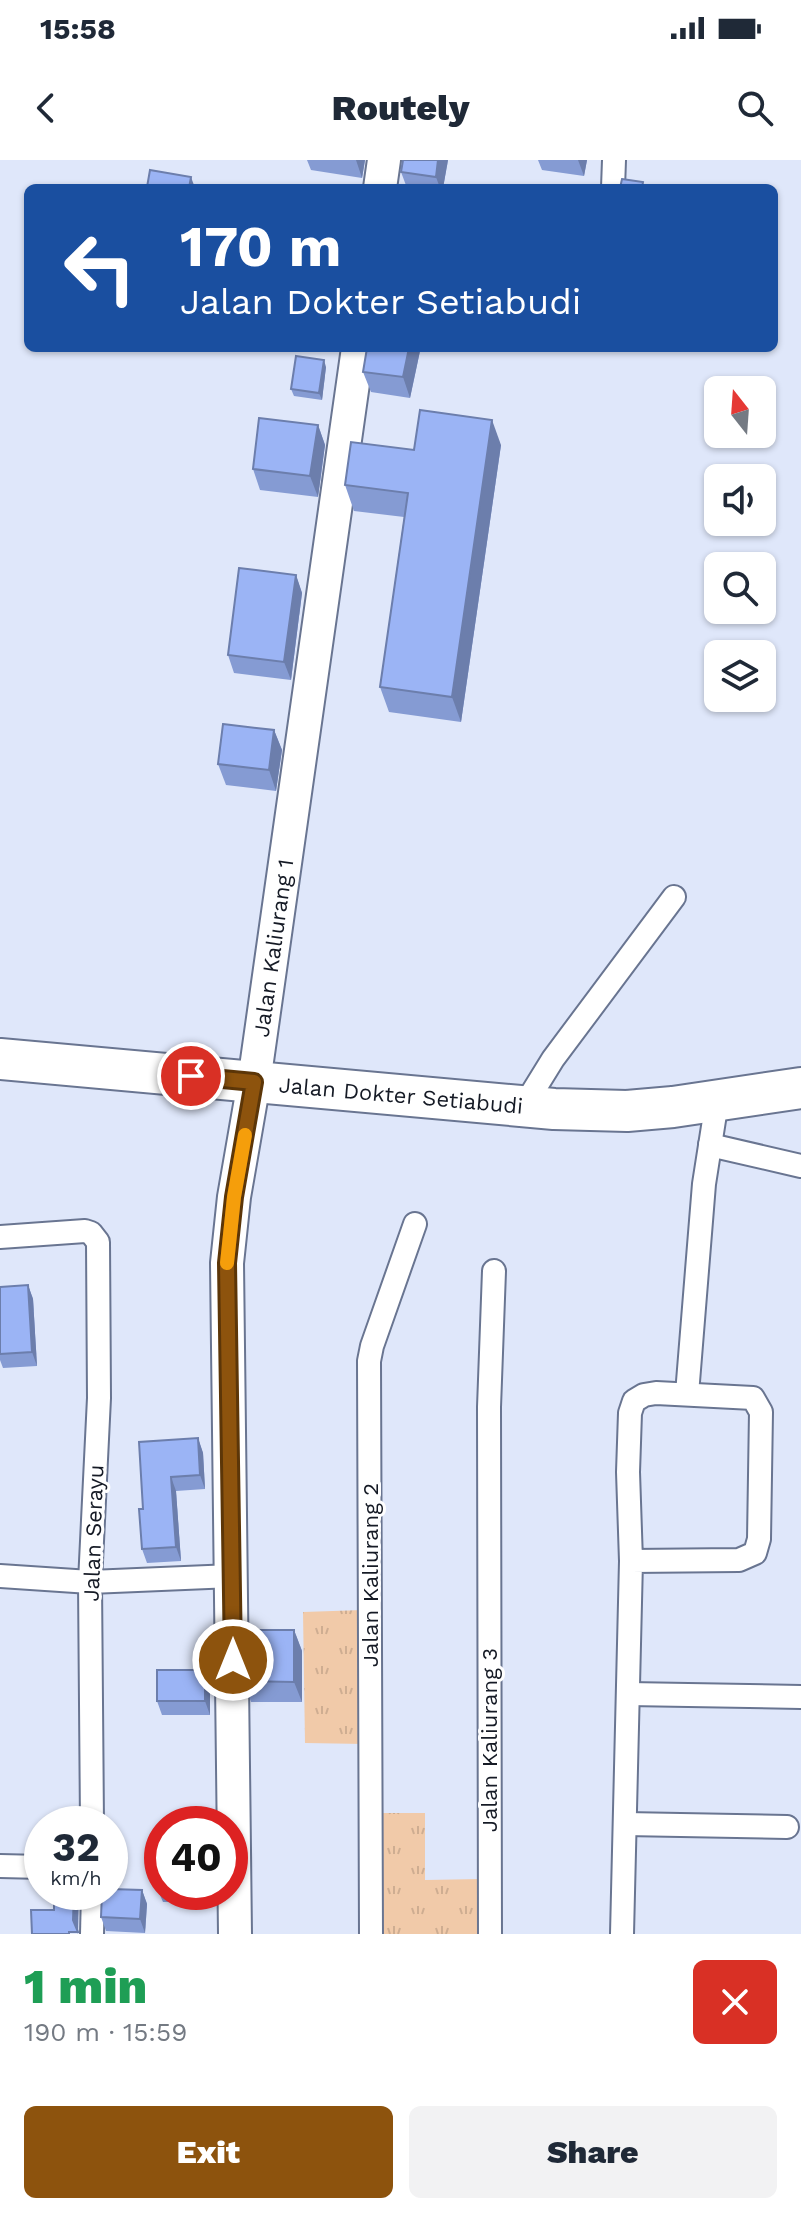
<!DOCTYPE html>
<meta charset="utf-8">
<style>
body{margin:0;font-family:"Work Sans",sans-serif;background:#f2f2f3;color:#1f2937;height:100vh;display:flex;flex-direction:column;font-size:30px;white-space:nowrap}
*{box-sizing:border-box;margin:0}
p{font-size:26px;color:#747a83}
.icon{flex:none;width:44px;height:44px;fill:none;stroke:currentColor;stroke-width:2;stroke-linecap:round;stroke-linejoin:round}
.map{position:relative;height:1774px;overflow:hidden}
.sheet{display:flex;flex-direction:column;background:#fff;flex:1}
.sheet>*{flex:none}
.hud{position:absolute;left:24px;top:24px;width:754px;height:168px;border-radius:12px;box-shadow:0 2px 6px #0004;background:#1a4fa0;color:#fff;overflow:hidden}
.needle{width:52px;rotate:343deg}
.fabs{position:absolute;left:704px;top:216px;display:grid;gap:16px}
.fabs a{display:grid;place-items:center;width:72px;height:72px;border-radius:12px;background:#fff;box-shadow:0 2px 6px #0004;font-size:40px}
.speed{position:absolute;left:24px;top:1646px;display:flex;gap:16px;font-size:40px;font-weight:700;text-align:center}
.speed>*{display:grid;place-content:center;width:104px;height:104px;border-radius:50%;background:#fff;box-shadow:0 2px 6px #0004;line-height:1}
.speed small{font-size:20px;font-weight:400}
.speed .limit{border:12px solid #d22;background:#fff;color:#111}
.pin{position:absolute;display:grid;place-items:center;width:68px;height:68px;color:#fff;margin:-34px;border:4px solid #fff;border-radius:50%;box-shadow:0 2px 8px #0007}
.me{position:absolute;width:88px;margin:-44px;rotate:0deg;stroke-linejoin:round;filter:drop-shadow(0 0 6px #0008)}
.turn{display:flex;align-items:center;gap:28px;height:168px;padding:0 24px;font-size:36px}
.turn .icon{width:104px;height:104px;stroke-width:2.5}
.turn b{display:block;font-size:56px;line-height:68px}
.round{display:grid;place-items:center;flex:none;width:84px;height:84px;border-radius:12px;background:#f2f2f3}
.head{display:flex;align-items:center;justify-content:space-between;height:136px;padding:0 24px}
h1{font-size:48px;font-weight:800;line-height:60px;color:#1e9e55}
.cta{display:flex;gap:16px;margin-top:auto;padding:16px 24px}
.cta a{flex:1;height:92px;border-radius:12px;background:#8d530d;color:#fff;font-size:32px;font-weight:800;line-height:92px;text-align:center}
.cta a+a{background:#f2f2f3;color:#1f2937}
.status{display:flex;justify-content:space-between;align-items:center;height:56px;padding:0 40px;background:#fff;direction:ltr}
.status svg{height:22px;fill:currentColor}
header{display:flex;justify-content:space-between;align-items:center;height:104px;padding:0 24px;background:#fff;font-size:36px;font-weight:800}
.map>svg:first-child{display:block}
.grass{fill:url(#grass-tufts)}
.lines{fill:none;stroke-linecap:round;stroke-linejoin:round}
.street-casing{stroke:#697591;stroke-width:26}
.secondary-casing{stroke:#697591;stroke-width:36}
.highway-casing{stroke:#697591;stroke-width:44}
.street{stroke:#fff;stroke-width:22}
.secondary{stroke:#fff;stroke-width:32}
.highway{stroke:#fff;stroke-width:40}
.wall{fill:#859bd3}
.shaded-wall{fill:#6c7eac}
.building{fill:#9bb4f5;stroke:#6c7eac;stroke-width:2}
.route-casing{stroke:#5c3608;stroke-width:20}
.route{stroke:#8d530d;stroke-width:14}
.slow{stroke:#f59e0b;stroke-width:14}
.labels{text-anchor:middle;stroke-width:6;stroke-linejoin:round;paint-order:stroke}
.street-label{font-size:22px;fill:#151a25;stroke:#fff}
</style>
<div class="status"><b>15:58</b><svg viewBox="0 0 49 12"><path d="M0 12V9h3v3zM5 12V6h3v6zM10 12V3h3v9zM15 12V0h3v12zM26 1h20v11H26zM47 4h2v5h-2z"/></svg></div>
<header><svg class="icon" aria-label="back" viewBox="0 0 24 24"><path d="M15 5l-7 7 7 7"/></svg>Routely<svg class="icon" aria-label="search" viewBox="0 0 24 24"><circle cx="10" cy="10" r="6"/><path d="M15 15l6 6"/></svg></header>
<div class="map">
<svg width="801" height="1774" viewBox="0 0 801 1774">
<defs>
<pattern id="grass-tufts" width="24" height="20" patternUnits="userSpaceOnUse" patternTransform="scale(2)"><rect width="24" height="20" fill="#f1caa9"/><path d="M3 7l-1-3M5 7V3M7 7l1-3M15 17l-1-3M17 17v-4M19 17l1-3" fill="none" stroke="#cead91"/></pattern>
</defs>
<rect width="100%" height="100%" fill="#dfe7fa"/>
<!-- grass -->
<g class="grass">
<polygon points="363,1450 364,1584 305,1583 303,1452"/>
<polygon points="381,1653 425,1653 425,1720 481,1719 481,1774 380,1774"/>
</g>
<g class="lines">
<!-- street casing -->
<g class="street-casing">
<g id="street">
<polyline points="613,28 614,0"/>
<polyline points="524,946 553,899 674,737"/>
<polyline points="710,985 801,1006"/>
<polyline points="0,1077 85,1071 91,1073 98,1082 99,1238 90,1422 92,1664"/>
<polyline points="687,1234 704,1024 717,941"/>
<polyline points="0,1416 90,1422 232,1416"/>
<polyline points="628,1534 801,1537"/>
<polyline points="625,1664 787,1667"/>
<polyline points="0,1706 42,1707"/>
<polyline points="92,1774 93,1732"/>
<polyline points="371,1774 369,1201 372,1186 415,1064"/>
<polyline points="490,1774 489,1247 494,1111"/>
<polyline points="622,1774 631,1401 628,1312 630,1253 634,1241 644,1235 656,1233 753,1238 761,1252 759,1379 755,1393 739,1400 631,1401"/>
</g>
</g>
<!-- secondary casing -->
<g class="secondary-casing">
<g id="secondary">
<polyline points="380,28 384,0"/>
<polyline points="235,1774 227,1103 234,1037 254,922 358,188"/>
</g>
</g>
<!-- highway casing -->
<g class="highway-casing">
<polyline id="highway" points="0,899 554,949 627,951 673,947 801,928"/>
</g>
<!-- street -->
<use href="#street" class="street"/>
<!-- secondary -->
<use href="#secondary" class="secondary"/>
<!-- highway -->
<use href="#highway" class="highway"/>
</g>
<!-- wall -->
<g class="wall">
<polygon points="307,0 365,0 362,18 311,10"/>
<polygon points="448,0 443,28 407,28 401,12"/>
<polygon points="538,0 587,0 584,16 542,10"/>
<polygon points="367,188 427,188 426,192 420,191 410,238 371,232 363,212"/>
<polygon points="326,207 322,240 294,236 291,229"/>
<polygon points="318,265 325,285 318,337 260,330 253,309"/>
<polygon points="501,285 461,562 389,552 380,527 404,357 354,351 345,325 414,290"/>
<polygon points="296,415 302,433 291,520 234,513 228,495"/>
<polygon points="274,570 282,590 276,631 226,625 218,604"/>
<polygon points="28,1125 33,1139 37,1206 3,1208 0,1200 0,1127"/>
<polygon points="198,1278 203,1293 205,1329 176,1331 181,1401 147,1403 142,1389 143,1349"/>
<polygon points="294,1470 302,1491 302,1542 251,1542 244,1521"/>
<polygon points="210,1524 210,1555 162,1555 157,1541"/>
<polygon points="162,1685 162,1732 210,1732 209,1742 163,1742 157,1728"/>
<polygon points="142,1730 147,1744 145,1773 106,1771 101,1757"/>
</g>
<!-- shaded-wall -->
<g class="shaded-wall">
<polygon points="356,0 365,0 362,18"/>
<polygon points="438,0 448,0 443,28 440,28 436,17"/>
<polygon points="578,0 587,0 584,16"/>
<polygon points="191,17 195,28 189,28"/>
<polygon points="409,188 419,188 420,191 410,238 403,217"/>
<polygon points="324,200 326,207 322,240 319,233"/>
<polygon points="492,260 501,285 461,562 452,537"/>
<polygon points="318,265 325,285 318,337 310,316"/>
<polygon points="296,415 302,433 291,520 284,502"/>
<polygon points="274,570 282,590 276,631 269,610"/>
<polygon points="28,1125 33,1139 37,1206 32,1192"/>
<polygon points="198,1278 203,1293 205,1329 200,1315"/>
<polygon points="171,1317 176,1331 181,1401 176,1387"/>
<polygon points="294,1470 302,1491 302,1542 294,1522"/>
<polygon points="205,1510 210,1524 210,1555 205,1541"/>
<polygon points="142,1730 147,1744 145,1773 140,1759"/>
<polygon points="74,1732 79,1732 78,1774 73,1760"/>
</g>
<!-- building -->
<g class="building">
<polygon points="403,0 438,0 436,17 401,12"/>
<polygon points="150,10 191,17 189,28 147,27"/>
<polygon points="622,19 643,22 642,28 620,28"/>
<polygon points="367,188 409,188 403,217 363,212"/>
<polygon points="296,196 324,200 319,233 291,229"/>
<polygon points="420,250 492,260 452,537 380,527 408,333 345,325 351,282 414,290"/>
<polygon points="259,258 318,265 310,316 253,309"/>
<polygon points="239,408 296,415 284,502 228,495"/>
<polygon points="223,564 274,570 269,610 218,604"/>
<polygon points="28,1125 32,1192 0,1194 0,1127"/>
<polygon points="198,1278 200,1315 171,1317 176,1387 142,1389 139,1349 143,1349 139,1282"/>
<polygon points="243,1470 294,1470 294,1522 244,1521"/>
<rect x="157" y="1510" width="48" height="31"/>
<polygon points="158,1685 162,1685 162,1728 157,1728"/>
<polygon points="110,1729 142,1730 140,1759 101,1757 102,1732 110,1732"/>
<polygon points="54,1732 74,1732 73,1760 78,1772 69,1772 69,1774 32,1774 31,1750 54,1750"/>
</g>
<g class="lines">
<!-- route casing -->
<g class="route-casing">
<polyline id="route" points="191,916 254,922 234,1037 227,1103 233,1500"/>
</g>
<!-- route -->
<use href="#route" class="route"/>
<!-- slow -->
<polyline class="slow" points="227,1103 234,1037 245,975"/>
</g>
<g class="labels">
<!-- street labels -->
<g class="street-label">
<text transform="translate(273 788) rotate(-82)" y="8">Jalan Kaliurang 1</text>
<text transform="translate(401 935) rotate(5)" y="8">Jalan Dokter Setiabudi</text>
<text transform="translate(93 1373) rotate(-88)" y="8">Jalan Serayu</text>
<text transform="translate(370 1415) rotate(-90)" y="8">Jalan Kaliurang 2</text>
<text transform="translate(489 1580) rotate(-90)" y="8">Jalan Kaliurang 3</text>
</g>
</g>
</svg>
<div class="fabs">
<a><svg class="needle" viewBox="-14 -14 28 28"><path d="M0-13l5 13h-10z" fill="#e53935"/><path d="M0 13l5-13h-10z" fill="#747a83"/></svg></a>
<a><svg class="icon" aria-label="sound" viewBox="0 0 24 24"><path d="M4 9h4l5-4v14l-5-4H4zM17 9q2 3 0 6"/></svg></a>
<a><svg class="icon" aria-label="search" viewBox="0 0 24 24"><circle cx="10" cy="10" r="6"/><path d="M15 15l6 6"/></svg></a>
<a><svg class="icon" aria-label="layers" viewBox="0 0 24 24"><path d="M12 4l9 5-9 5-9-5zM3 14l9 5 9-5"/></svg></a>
</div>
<div class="speed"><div>32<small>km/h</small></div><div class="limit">40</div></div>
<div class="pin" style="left:191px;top:916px;background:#d93025"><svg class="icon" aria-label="arrive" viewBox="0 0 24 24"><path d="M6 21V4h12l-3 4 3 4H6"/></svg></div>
<svg class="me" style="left:233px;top:1500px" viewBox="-20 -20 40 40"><circle r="17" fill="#8d530d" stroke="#fff" stroke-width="3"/><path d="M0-11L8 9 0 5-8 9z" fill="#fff"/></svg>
<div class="hud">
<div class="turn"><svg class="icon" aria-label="left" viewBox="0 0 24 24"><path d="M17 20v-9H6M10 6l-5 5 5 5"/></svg><div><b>170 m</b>Jalan Dokter Setiabudi</div></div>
</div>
</div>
<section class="sheet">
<div class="head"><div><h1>1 min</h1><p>190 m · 15:59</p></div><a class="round" style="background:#d93025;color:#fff"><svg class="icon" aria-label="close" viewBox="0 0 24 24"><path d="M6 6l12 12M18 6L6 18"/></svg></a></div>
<div class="cta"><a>Exit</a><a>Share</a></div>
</section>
